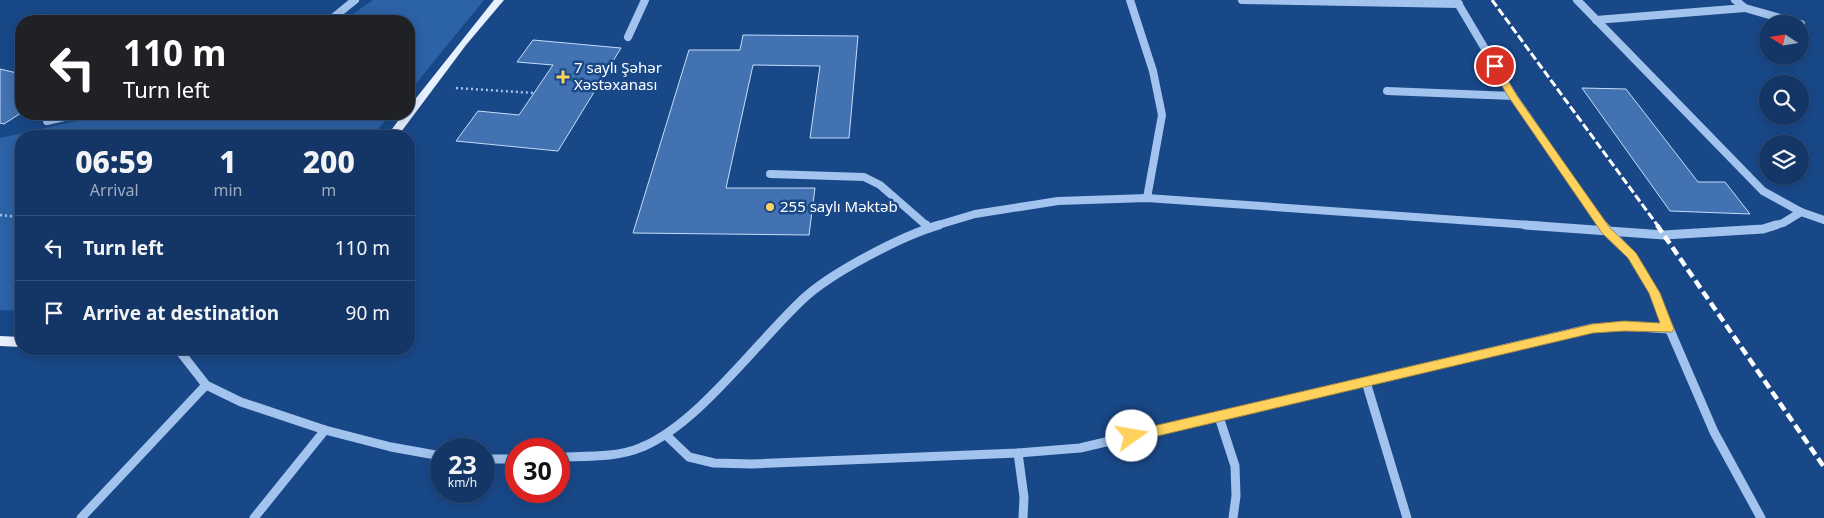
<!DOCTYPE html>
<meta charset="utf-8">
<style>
body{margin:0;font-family:"Noto Sans",sans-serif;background:#20416f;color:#f1f3f6;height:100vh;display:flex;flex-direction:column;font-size:19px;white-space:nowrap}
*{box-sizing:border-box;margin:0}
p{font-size:16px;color:#9dabbf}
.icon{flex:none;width:28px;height:28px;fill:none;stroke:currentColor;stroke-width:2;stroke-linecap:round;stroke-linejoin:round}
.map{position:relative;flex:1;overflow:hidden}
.details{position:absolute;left:15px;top:130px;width:400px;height:225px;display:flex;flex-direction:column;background:#133666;border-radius:20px;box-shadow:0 2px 12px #0003,0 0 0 1px #32507a}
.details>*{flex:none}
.guide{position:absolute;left:15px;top:15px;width:400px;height:105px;border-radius:20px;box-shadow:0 2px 12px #0003,0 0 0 1px #32507a;background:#202124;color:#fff;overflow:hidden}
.needle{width:32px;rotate:282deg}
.tools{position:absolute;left:1759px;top:15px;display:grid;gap:10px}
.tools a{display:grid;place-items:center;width:50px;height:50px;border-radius:50%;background:#133666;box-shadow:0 2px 12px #0003,0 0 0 1px #32507a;font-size:25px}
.speed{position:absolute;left:430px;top:438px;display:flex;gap:10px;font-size:25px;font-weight:700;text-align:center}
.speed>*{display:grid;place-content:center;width:65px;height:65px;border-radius:50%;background:#133666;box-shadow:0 2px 12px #0003,0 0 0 1px #32507a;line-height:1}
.speed small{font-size:12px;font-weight:400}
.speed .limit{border:8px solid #d22;background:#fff;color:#111}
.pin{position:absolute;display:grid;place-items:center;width:42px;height:42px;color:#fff;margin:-21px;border:2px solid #fff;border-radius:50%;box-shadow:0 1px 5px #0007}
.me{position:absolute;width:55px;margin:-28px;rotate:77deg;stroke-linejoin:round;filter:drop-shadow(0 0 4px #0008)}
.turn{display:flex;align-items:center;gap:18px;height:105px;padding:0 25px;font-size:22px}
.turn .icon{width:65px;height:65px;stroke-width:2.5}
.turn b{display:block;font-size:35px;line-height:42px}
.eta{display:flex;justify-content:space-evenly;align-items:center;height:85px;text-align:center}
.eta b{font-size:30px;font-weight:800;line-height:35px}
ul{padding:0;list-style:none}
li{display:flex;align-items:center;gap:15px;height:65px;padding:0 25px;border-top:1px solid #32507a}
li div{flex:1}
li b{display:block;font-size:19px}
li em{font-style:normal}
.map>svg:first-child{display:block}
.green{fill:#2c62a6}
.building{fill:#4272b1;stroke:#c7ddf9}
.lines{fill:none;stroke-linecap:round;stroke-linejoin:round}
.path{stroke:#a2c3ed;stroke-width:2.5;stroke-dasharray:2 3;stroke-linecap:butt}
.minor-far1{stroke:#a2c3ed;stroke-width:8}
.minor{stroke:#a2c3ed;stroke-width:9}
.major{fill:#e7f0ff;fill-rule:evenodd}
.rail-far1{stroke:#fff;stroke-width:3;stroke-dasharray:8 3;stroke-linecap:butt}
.rail{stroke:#fff;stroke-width:4.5;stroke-dasharray:9 4.5;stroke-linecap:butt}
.route{fill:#ffd25d;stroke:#a6883c}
.poi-dot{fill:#ffd25d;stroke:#194888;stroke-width:2}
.labels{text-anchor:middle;stroke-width:5;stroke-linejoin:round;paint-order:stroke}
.poi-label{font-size:15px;fill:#fff;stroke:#194888;text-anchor:start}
</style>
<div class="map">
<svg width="1824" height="518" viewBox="0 0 1824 518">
<rect width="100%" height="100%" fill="#194888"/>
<!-- green -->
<g class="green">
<polygon points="373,0 484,0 409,92 409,21 343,21"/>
<polygon points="108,114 391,114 372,136 21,136 21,311 0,310 0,138"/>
</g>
<!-- building -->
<g class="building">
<polygon points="743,35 858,36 849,138 810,138 820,66 753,65 726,188 815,188 809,235 633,233 689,50 740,50"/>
<polygon points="533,40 621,48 558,151 456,141 478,111 519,115 553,65 517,62"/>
<polygon points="0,69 21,74 21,113 4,124 0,123"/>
<polygon points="1582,88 1626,89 1698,182 1725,182 1750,214 1670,211"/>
</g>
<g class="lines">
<!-- path -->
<g class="path">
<polyline points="456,88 534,93"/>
<polyline points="0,215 21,217"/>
</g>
<!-- minor-far1 -->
<g class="minor-far1">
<polyline points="1130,0 1153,71 1162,115 1147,198"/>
<polyline points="1242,0 1459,4"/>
<polyline points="1456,0 1513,96 1603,226"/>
<polyline points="1577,0 1763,191 1801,212 1824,220"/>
<polyline points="1745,8 1801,24"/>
<polyline points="1596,20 1745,8 1735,0"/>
<polyline points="329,21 355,0"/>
<polyline points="628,37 645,0"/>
<polyline points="1387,91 1513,96"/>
<polyline points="47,121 77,114"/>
<polyline points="770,174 864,177 880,185 927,226"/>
<polyline points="935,226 975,214 1058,201 1147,198 1543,226"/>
<polyline points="1772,226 1783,223 1801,212"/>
</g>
<!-- minor -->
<g class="minor">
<polyline points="926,225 929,228"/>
<polyline points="1525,225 1664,235 1763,229 1776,225"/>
<polyline points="1603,225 1632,256 1654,293 1714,432 1761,518"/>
<polyline points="178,349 206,385 241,402 325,430 391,447 441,456"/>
<polyline points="1366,382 1407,518"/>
<polyline points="1219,417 1235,466 1236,496 1233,518"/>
<polyline points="666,435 689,457 714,463 752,464 1018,453 1080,448 1593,328 1624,326 1668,329"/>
<polyline points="1018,453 1024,497 1023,518"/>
<path d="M 559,457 C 586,456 617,458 642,447 C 698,424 757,342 803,299 C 831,273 901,236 939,225"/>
<polyline points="484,459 516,459"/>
<polyline points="81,518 206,385"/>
<polyline points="254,518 325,430"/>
</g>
<!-- major -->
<g class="major">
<polygon points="494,0 504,0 466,45 398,136 387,136 403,114 409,114 409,107"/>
<polygon points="0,336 21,337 21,347 0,346"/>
</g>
<!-- rail-far1 -->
<polyline class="rail-far1" points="1492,0 1658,226"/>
<!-- rail -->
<polyline class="rail" points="1657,225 1824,467"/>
</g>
<!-- route -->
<polygon class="route" points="1492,64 1498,64 1517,96 1610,228 1636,253 1660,293 1674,329 1672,332 1624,331 1593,333 1132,442 1127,440 1125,436 1127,433 1132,431 1593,324 1624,321 1660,323 1649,293 1628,258 1602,233 1508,96 1490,66"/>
<!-- markers -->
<g class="poi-dot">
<path d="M560.5 69.5h5v5h5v5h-5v5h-5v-5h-5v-5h5z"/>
<circle cx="770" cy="207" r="5"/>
</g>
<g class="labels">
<!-- poi labels -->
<g class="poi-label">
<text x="574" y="73">7 saylı Şəhər<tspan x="574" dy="17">Xəstəxanası</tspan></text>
<text x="780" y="212">255 saylı Məktəb</text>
</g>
</g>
</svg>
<div class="tools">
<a><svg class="needle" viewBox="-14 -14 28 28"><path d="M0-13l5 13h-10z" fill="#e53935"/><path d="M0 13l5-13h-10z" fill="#9dabbf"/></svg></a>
<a><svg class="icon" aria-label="search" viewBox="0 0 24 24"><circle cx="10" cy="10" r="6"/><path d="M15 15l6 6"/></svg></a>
<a><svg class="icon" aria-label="layers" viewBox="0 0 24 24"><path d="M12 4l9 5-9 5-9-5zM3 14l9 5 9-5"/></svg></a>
</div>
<div class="speed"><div>23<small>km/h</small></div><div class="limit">30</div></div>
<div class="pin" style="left:1495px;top:66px;background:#d93025"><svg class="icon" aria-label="arrive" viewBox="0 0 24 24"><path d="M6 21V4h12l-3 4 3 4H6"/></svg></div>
<svg class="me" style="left:1132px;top:436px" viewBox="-20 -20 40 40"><circle r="19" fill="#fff"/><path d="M0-13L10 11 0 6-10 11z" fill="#ffd25d"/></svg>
<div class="guide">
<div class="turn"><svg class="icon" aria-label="left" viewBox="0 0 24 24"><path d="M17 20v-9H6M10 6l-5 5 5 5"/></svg><div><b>110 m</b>Turn left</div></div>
</div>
<section class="details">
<div class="eta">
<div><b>06:59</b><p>Arrival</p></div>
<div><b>1</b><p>min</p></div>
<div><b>200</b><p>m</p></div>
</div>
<ul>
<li><svg class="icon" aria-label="left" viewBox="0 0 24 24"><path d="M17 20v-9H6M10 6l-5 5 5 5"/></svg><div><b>Turn left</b></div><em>110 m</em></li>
<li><svg class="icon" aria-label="arrive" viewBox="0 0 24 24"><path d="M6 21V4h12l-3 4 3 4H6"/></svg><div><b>Arrive at destination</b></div><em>90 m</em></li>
</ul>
</section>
</div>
